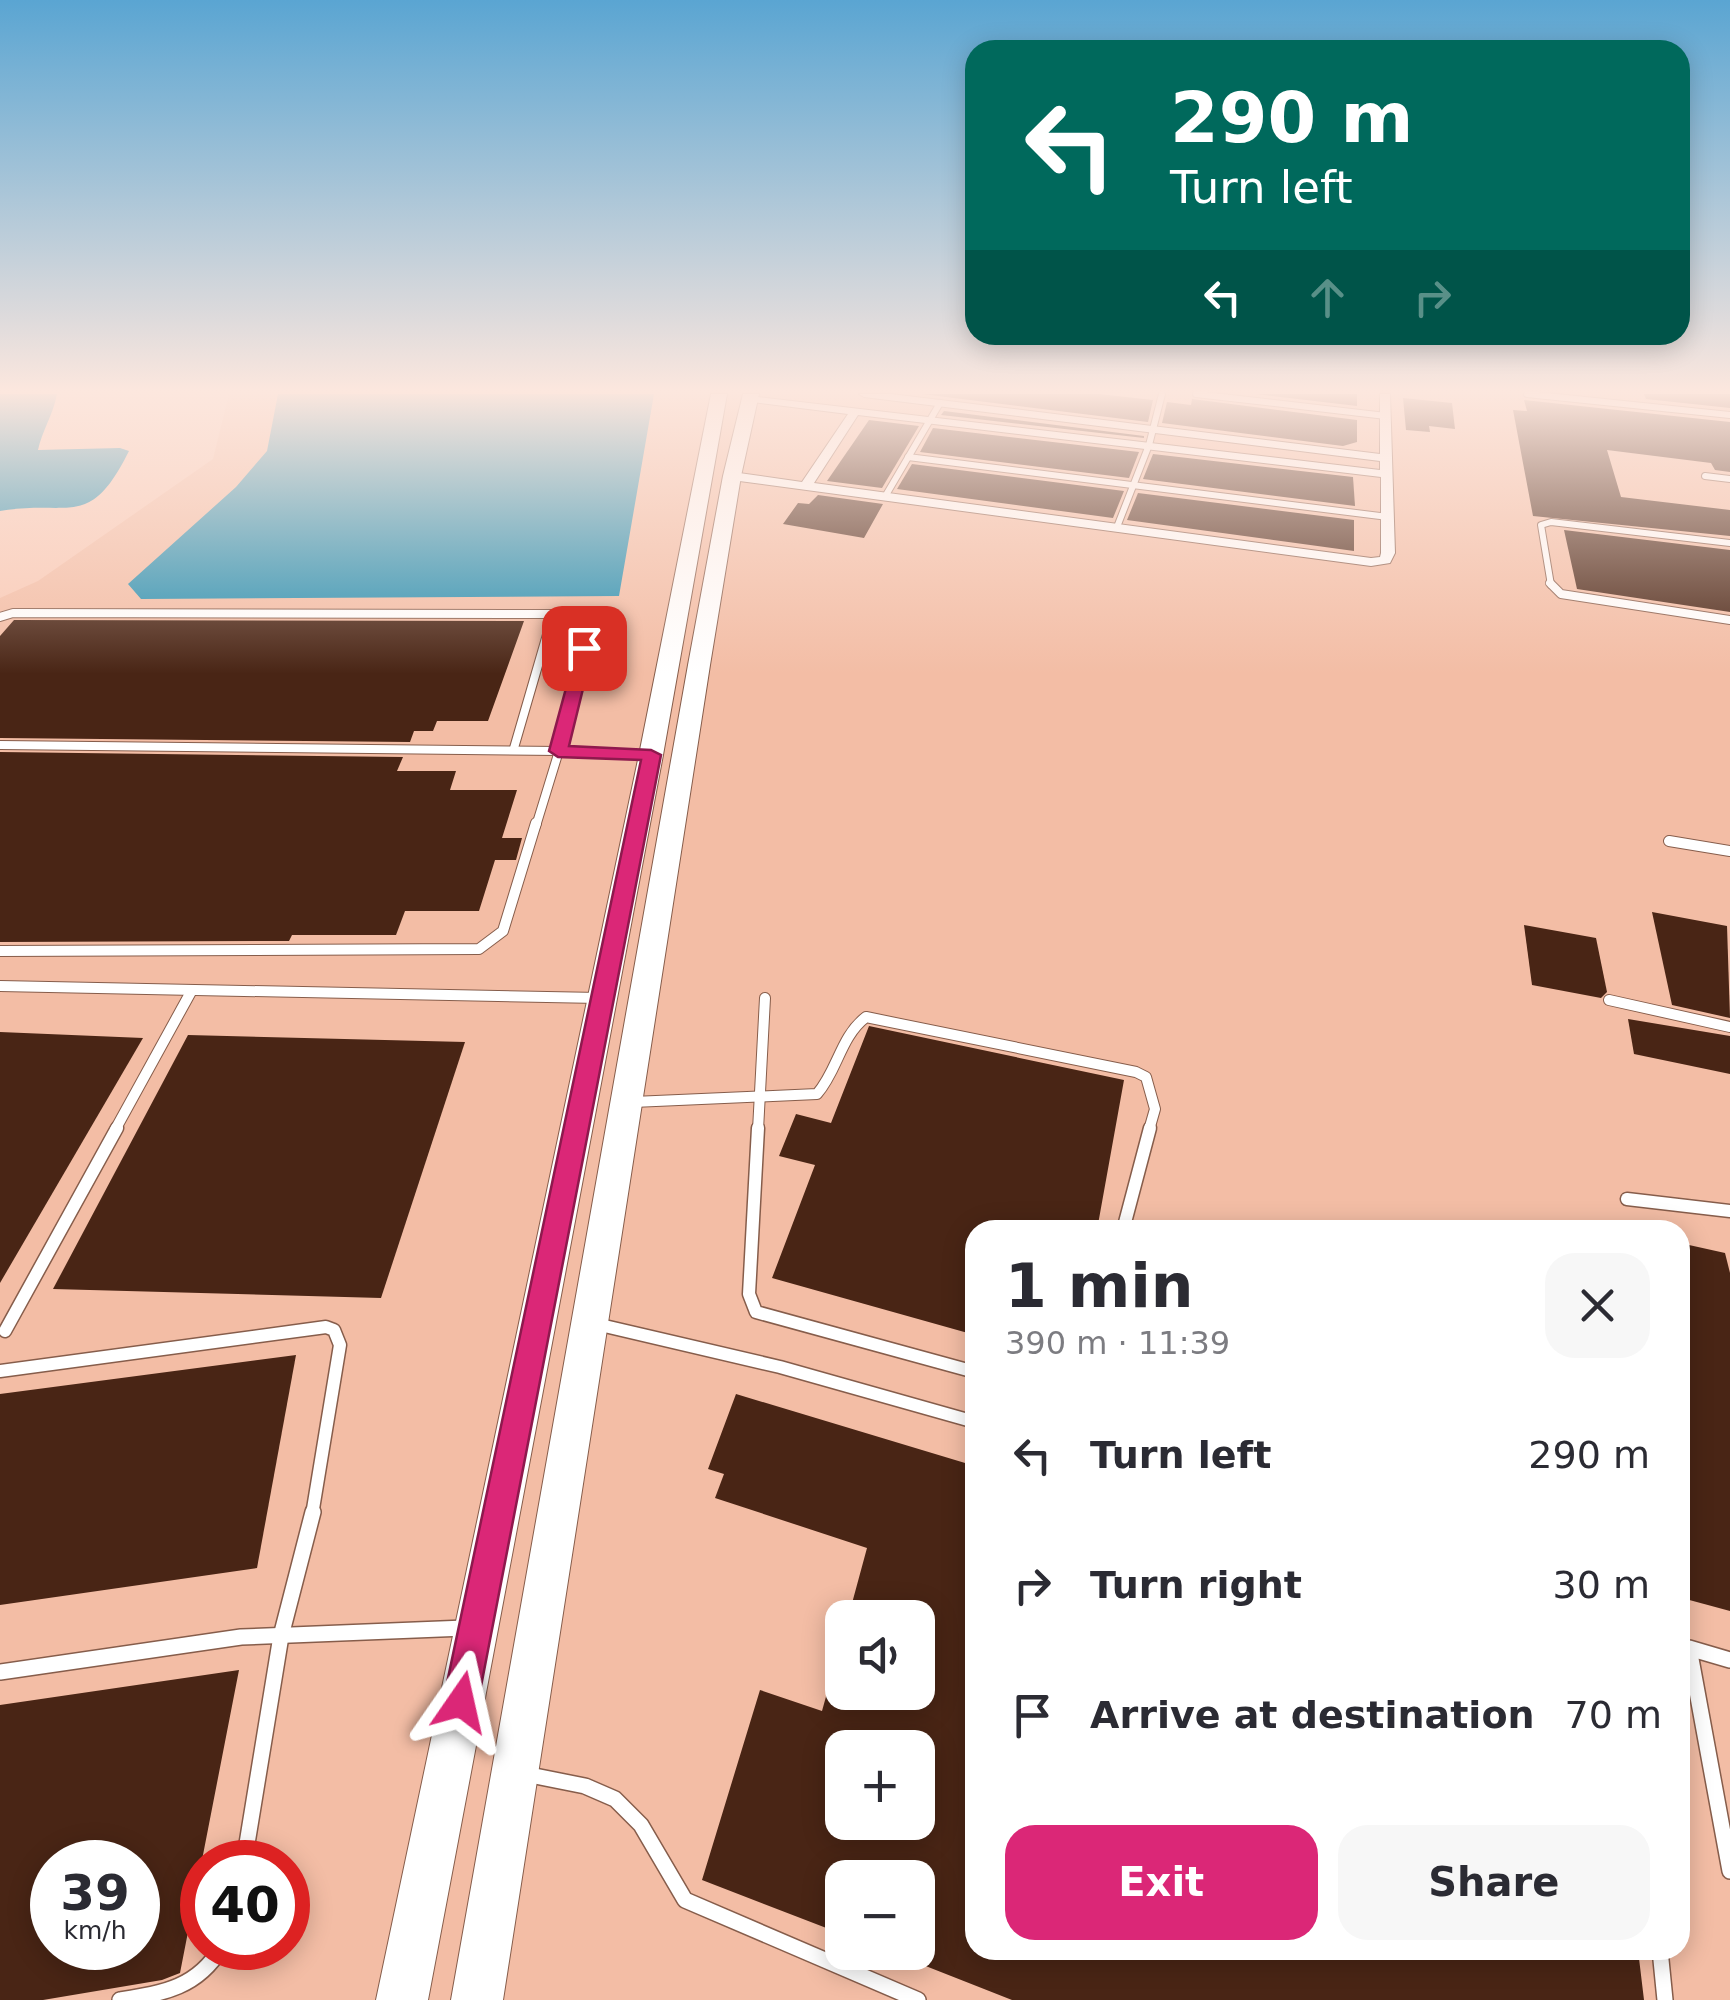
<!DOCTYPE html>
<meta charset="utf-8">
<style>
body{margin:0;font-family:"DejaVu Sans",sans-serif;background:#f7f7f7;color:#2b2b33;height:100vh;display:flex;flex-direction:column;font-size:38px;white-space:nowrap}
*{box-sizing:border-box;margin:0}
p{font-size:32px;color:#7c7c81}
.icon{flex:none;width:55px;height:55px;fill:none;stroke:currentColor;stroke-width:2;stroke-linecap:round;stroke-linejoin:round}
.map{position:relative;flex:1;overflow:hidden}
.details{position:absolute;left:965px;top:1220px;width:725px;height:740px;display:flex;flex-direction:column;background:#fff;border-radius:30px;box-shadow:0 5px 25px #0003}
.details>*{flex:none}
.top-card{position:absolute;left:965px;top:40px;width:725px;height:305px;border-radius:30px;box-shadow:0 5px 25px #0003;background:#00695c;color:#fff;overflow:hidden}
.fabs{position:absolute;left:825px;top:1600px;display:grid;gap:20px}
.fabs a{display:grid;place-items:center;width:110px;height:110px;border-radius:20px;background:#fff;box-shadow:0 5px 25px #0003;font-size:50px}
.speed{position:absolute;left:30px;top:1840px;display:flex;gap:20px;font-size:50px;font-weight:700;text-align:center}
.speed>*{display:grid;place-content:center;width:130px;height:130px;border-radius:50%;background:#fff;box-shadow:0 5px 25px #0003;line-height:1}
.speed small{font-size:25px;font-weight:400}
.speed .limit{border:15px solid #d22;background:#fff;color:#111}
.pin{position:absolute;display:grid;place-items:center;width:85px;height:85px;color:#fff;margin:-42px;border-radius:20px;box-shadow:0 5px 15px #0006}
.me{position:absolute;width:110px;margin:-55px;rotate:11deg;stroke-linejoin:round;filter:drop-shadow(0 0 8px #0008)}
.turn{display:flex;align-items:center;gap:35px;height:210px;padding:0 40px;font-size:45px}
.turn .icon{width:130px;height:130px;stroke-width:2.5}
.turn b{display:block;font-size:70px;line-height:85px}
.lanes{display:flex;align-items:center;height:95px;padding:0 40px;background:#0003;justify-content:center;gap:50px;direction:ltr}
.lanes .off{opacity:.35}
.round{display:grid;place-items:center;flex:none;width:105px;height:105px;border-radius:30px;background:#f7f7f7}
.overview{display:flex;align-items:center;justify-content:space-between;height:170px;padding:0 40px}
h1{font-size:60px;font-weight:700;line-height:75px}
.action{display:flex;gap:20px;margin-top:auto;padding:20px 40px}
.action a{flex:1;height:115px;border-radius:30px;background:#db2777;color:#fff;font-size:40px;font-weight:700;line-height:115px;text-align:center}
.action a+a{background:#f7f7f7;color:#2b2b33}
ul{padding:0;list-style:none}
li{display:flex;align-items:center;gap:30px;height:130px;padding:0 40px}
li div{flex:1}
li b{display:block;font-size:38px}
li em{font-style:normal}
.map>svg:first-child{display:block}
.built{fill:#f3bda5;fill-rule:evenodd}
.water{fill:#258fb1}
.building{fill:#492515;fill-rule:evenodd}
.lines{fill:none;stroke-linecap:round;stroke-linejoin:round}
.lane-far4-casing{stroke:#865d4b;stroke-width:8}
.lane-far3-casing{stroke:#865d4b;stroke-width:10}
.lane-far2-casing{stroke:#865d4b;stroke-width:12}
.lane-far1-casing{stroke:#865d4b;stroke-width:15}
.lane-casing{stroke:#865d4b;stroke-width:18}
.street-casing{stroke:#865d4b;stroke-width:2}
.secondary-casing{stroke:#865d4b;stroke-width:2}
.lane-far4{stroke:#fff;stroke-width:6}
.lane-far3{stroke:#fff;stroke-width:8}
.lane-far2{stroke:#fff;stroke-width:10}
.lane-far1{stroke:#fff;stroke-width:12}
.lane{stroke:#fff;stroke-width:15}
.street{fill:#fff;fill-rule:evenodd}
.secondary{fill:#fff;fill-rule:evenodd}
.route{fill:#db2777;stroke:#8e194d;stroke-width:2.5}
</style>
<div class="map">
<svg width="1730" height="2000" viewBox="0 0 1730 2000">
<rect width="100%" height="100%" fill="#f9cab6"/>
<!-- built -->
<path class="built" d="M 229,394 L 1730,394 L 1730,2000 L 0,2000 L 0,598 L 38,581 L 213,459 ZM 975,1230 L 1680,1230 L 1680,1950 L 975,1950 ZM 842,1618 L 918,1618 L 918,1692 L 842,1692 ZM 842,1748 L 918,1748 L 918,1822 L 842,1822 ZM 52,1862 L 138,1862 L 138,1948 L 52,1948 ZM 202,1862 L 288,1862 L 288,1948 L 202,1948 ZM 842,1878 L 918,1878 L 918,1952 L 842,1952 Z"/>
<!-- water -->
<g class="water">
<path d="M 0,394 L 57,394 C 53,415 42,431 38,450 L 120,448 L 129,451 C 89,531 71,499 0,511 Z"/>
<polygon points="278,394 654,394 619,596 141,599 128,584 236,487 267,451"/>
</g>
<!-- building -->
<g class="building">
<polygon points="922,394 1099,394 1153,400 1148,422"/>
<polygon points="1256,394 1357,394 1357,406"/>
<polygon points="1644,394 1730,394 1730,408 1646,399"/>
<polygon points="1403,398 1452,403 1455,429 1429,426 1430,432 1406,430"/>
<polygon points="1192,399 1357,420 1357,442 1343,446 1162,423 1167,402 1191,405"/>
<polygon points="1524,400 1730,422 1730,472 1715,470 1711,463 1607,450 1621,497 1730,510 1730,536 1533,516 1513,410 1527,411"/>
<polygon points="944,411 1144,436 1144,438 941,415"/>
<polygon points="869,420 919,426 882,488 827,481"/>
<polygon points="933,428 1139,452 1129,478 920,452"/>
<polygon points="1153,454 1353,477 1355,506 1143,479"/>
<polygon points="912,464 1124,491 1113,518 897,489"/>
<polygon points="1138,493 1354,520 1354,551 1127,520"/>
<polygon points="818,495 883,504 864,538 783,524 798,503 809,504"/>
<polygon points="1564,530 1730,550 1730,612 1577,589"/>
<polygon points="14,620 524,621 488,721 437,721 433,731 414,731 410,742 0,738 0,636"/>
<polygon points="0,752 403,757 397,771 456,771 450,790 517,790 502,838 522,838 516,860 495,860 479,911 405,911 396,935 292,935 289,941 0,942"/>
<polygon points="1652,912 1727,926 1730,1018 1672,1005"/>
<polygon points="1524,925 1596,938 1607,992 1601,998 1532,985"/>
<polygon points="1628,1019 1730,1036 1730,1074 1634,1054"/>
<polygon points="869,1026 1124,1080 1097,1230 975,1230 975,1335 772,1278 815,1165 779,1156 796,1114 831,1123"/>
<polygon points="0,1032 143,1038 0,1283"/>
<polygon points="188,1035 465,1042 381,1298 53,1289"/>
<polygon points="1680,1243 1725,1253 1730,1273 1730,1611 1682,1598 1680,1587"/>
<polygon points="296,1355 257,1568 0,1605 0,1394"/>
<path d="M 736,1394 L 975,1466 L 975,1950 L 1638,1950 L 1644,2000 L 1012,2000 L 918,1963 L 918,1878 L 842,1878 L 842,1934 L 702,1880 L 760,1690 L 822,1711 L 837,1657 L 842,1658 L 842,1692 L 918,1692 L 918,1618 L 848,1618 L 867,1548 L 715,1498 L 724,1474 L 708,1469 ZM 842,1748 L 918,1748 L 918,1822 L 842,1822 Z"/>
<path d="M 239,1670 L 180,1973 L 162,1980 L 43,2000 L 0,2000 L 0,1705 ZM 52,1862 L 138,1862 L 138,1948 L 52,1948 Z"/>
</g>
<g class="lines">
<!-- lane-far4 casing -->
<g class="lane-far4-casing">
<g id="lane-far4">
<polyline points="1196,394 1386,416"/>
<polyline points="1527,394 1730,415"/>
<polyline points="908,457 1388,517"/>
<polyline points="1705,476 1730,479"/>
<polyline points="886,495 940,403"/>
<polyline points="1117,527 1149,445 1162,394"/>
<polyline points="1551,585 1541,525 1551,522 1730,543"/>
</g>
</g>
<!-- lane-far3 casing -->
<g class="lane-far3-casing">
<g id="lane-far3">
<polyline points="1550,583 1561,594 1730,620"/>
<polyline points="0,617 13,613 553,614"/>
<polyline points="0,745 559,751 536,826"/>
<polyline points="514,748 553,614 593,613 559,751 651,755"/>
</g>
</g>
<!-- lane-far2 casing -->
<g class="lane-far2-casing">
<g id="lane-far2">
<polyline points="1669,841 1730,851"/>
<polyline points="0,951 479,949 503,931 536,823"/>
<polyline points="0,986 599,998"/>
<polyline points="1609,1000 1730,1027"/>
<path d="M 633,1102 L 817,1094 C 838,1070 840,1037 866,1017 L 1136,1072 L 1146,1077 L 1155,1109 L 1149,1130"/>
<polyline points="115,1130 192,990"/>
<polyline points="758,1130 765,998"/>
</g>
</g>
<!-- lane-far1 casing -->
<g class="lane-far1-casing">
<g id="lane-far1">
<polyline points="758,1128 749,1294 756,1312 975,1372"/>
<polyline points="1627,1199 1730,1211"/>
<polyline points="1123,1230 1150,1128"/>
<polyline points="596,1324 780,1367 975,1422"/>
<polyline points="5,1331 117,1128"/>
<polyline points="0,1371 326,1327 334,1330 340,1345 312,1515"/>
</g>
</g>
<!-- lane casing -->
<g class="lane-casing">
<g id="lane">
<polyline points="1730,1660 1689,1648 1730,1871"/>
<polyline points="0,1672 241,1637 465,1628"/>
<polyline points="525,1774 585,1786 615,1799 641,1825 685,1900 918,2000"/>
<polyline points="244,1862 281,1636 313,1512"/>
<polyline points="1660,1950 1665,2000"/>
<path d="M 120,2000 C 163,1993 197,1988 221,1948"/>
</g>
</g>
<!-- street casing -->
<g class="street-casing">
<path id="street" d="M 859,394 L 891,394 L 1380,454 L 1380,394 L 1390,394 L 1395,553 L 1390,563 L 1371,566 L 732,480 L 726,476 L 732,472 L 802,482 L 848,414 L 745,401 L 745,397 L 749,396 L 1380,470 L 1380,461 L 864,397 ZM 858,415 L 1381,477 L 1381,553 L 1380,557 L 1371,558 L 814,483 Z"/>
</g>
<!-- secondary casing -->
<g class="secondary-casing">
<g id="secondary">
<polygon points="711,394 727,394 663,755 428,2000 376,2000 639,755"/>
<polygon points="743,394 759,394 741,476 710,665 503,2000 451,2000 688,665 723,476"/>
</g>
</g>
<!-- lane-far4 -->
<use href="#lane-far4" class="lane-far4"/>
<!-- lane-far3 -->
<use href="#lane-far3" class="lane-far3"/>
<!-- lane-far2 -->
<use href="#lane-far2" class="lane-far2"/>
<!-- lane-far1 -->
<use href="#lane-far1" class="lane-far1"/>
<!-- lane -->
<use href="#lane" class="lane"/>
<!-- street -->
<use href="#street" class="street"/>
<!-- secondary -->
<use href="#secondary" class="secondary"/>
</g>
<!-- sky -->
<linearGradient id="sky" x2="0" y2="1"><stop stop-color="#5aa5d2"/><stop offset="0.58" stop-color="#fce7de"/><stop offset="1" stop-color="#fce7de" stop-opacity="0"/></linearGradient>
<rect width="1730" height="674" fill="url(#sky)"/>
<!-- route -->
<polygon class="route" points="578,644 593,648 569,746 651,750 661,755 478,1702 473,1714 461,1719 448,1714 443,1702 641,760 558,757 549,751"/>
</svg>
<div class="fabs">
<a><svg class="icon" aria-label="sound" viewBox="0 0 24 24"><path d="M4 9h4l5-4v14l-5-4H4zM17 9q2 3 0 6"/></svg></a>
<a>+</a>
<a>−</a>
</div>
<div class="speed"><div>39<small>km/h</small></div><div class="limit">40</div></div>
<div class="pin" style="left:584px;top:648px;background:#d93025"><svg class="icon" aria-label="arrive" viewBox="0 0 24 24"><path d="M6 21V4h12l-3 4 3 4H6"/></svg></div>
<svg class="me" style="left:461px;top:1702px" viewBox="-20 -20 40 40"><path d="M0-17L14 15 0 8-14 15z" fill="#db2777" stroke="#fff" stroke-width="4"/></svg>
<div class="top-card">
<div class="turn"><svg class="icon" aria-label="left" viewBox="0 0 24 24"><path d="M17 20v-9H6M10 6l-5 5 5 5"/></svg><div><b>290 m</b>Turn left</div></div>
<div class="lanes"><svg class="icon" aria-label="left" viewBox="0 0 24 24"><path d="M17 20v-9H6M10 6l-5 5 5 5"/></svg><svg class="icon off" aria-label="ahead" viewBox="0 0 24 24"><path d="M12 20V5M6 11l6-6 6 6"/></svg><svg class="icon off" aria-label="right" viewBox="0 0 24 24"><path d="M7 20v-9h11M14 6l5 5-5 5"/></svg></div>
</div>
<section class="details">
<div class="overview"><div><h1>1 min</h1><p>390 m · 11:39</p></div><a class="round"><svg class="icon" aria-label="close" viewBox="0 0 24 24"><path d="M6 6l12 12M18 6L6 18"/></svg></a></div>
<ul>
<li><svg class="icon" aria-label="left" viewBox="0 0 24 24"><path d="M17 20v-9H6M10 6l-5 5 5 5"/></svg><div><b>Turn left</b></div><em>290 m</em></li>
<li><svg class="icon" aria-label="right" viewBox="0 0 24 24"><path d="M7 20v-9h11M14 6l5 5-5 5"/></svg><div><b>Turn right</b></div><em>30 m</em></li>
<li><svg class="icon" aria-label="arrive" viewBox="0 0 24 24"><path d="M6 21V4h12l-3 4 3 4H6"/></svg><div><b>Arrive at destination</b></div><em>70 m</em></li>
</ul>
<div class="action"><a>Exit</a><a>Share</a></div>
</section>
</div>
